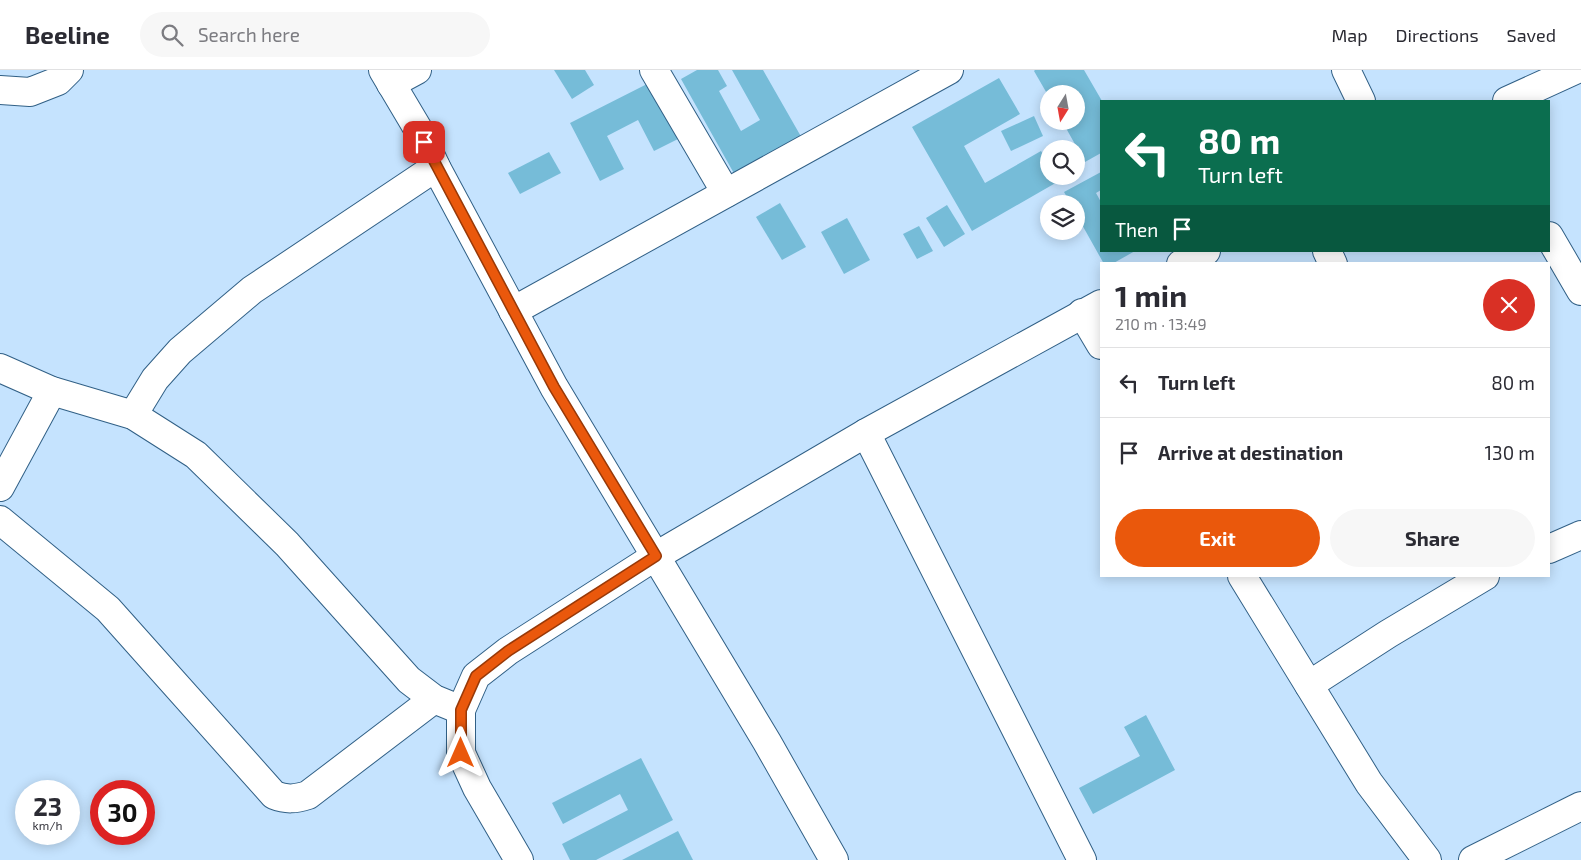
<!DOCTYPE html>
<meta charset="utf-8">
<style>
body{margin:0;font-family:"Exo 2",sans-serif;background:#f7f7f7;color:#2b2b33;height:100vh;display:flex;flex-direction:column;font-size:19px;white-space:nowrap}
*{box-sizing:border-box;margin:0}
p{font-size:16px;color:#7c7c81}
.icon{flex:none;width:28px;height:28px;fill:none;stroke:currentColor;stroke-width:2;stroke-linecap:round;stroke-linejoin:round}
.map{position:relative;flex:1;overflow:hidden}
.side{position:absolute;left:1100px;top:192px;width:450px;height:315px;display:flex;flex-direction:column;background:#fff;border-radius:0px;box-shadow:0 2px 12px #0003}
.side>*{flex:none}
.guide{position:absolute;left:1100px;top:30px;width:450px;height:152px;border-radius:0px;box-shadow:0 2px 12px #0003;background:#0b6e4f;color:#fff;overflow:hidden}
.needle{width:32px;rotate:191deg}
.buttons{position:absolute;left:1040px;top:15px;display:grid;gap:10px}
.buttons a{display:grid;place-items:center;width:45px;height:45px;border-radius:50%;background:#fff;box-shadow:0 2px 12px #0003;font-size:25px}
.speed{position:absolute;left:15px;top:710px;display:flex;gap:10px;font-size:25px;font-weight:700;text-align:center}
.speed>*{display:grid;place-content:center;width:65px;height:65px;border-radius:50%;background:#fff;box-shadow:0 2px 12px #0003;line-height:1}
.speed small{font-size:12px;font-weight:400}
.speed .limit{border:8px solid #d22;background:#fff;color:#111}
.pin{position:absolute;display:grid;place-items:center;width:42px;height:42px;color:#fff;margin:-21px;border-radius:10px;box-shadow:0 2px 8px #0006}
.me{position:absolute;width:55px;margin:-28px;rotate:0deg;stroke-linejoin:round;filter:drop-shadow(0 0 4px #0008)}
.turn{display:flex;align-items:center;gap:18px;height:105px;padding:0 15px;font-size:22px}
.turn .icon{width:65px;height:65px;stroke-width:2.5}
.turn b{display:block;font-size:35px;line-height:42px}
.then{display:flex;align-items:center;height:48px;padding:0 15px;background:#0003;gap:10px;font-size:19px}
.round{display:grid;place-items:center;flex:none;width:52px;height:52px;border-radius:26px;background:#f7f7f7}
.overview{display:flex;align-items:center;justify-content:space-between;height:85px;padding:0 15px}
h1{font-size:30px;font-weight:700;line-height:38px}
.button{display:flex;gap:10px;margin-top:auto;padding:10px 15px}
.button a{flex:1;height:58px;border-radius:30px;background:#ea580c;color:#fff;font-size:20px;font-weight:700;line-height:58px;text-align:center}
.button a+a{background:#f7f7f7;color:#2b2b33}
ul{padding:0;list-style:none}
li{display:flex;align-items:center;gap:15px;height:70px;padding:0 15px;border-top:1px solid #e1e1e2}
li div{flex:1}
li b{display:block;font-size:19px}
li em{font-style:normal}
header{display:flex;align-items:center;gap:30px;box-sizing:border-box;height:70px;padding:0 25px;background:#fff;border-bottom:1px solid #e1e1e2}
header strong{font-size:24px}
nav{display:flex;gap:28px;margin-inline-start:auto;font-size:18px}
.search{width:350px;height:45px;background:#f7f7f7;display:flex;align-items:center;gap:12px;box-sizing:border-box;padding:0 18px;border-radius:28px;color:#7c7c81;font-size:19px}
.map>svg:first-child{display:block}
.building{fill:#76bcd8}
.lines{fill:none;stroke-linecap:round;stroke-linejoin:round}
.minor-casing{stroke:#316086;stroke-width:30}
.minor{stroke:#fff;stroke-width:28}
.route-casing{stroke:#983908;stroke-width:12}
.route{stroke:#ea580c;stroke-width:9}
</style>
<header>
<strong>Beeline</strong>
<div class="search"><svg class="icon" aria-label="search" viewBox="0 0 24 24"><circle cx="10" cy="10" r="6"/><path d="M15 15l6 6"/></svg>Search here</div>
<nav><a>Map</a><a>Directions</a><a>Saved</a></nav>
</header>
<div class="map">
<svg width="1581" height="790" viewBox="0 0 1581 790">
<rect width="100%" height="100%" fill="#c5e3fe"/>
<!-- building -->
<g class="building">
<polygon points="554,0 585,0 594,15 572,29"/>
<polygon points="697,0 718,0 727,16 719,21 741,61 760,50 732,0 763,0 803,70 736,107 681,9"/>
<polygon points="1035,0 1084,0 1102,31 1101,83 1085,92 1062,51 1076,51 1076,24 1049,24 1049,27 1034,1"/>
<polygon points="999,8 1020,44 964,76 985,113 1041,81 1049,94 1049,106 1056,106 1059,111 972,161 912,57"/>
<polygon points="651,12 680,68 654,81 638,50 607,66 624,99 600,111 570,53"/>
<polygon points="1034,46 1043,66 1011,81 1001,61"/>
<polygon points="549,82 561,103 520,124 508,103"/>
<polygon points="1101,102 1101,120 1096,123 1101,132 1101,181 1135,181 1112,194 1104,194 1076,144 1076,134 1071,134 1064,122"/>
<polygon points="780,133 806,177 782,190 756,147"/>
<polygon points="947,135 965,164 944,177 926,148"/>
<polygon points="847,148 870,190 844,204 821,162"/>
<polygon points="919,156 933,181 917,189 903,164"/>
<polygon points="1146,645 1175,700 1093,744 1079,718 1140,686 1124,657"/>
<polygon points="641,688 673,750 596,790 570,790 562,774 628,740 620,724 563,754 552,733"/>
<polygon points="678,761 693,790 622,790"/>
</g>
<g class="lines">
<!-- minor casing -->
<g class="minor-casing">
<g id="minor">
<polyline points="383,0 418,59 436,97 554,317 767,672 834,790"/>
<polyline points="654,0 726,123"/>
<polyline points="1346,0 1361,31"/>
<polyline points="391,14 417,0"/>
<polyline points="0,20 30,22 58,11 69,0"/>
<polyline points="1507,31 1575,0"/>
<polyline points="1549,166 1581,221"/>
<polyline points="1327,181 1333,194"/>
<polyline points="1181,194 1206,181"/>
<polyline points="513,241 949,0"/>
<polyline points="1082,243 1101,275"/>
<polyline points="0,298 52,321 133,345 196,385 287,474 409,610 434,629 461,640"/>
<polyline points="133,345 155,309 180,281 252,220 436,97"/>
<polyline points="866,363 1082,790"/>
<polyline points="0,417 52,321"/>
<path d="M 0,450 L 108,539 L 274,725 C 287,730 295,729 308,725 L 434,629"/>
<polyline points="1549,479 1581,465"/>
<polyline points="1242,506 1369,713 1427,790"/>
<polyline points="1309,615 1388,564 1485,506"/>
<polyline points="519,790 477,718 461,683 461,640 476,606 508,581 656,486 866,363 1101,234"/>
<polyline points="1473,790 1581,736"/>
</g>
</g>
<!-- minor -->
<use href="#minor" class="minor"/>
</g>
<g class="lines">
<!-- route casing -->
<g class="route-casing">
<polyline id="route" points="424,72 554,317 656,486 508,581 476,606 461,640 461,683"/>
</g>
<!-- route -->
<use href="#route" class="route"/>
</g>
</svg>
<div class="buttons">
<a><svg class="needle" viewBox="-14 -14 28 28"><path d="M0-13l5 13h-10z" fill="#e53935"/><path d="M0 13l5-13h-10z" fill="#7c7c81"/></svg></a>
<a><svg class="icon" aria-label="search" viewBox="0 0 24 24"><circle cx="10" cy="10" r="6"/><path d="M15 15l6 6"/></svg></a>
<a><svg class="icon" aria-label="layers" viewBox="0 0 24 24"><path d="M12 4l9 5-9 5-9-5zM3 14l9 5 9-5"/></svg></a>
</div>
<div class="speed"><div>23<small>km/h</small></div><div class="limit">30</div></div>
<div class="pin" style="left:424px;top:72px;background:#d93025"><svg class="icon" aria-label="arrive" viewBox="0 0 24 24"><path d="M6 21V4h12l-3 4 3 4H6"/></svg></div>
<svg class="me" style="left:461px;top:683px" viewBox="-20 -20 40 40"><path d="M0-17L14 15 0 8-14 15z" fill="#ea580c" stroke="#fff" stroke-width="4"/></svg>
<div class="guide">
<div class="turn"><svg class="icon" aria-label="left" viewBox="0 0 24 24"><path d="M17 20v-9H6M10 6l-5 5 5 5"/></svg><div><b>80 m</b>Turn left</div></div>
<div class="then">Then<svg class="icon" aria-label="arrive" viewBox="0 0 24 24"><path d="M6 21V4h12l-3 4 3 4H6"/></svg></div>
</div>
<section class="side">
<div class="overview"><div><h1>1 min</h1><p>210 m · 13:49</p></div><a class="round" style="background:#d93025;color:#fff"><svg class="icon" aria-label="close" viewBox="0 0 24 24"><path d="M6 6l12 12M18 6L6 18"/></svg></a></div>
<ul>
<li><svg class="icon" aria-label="left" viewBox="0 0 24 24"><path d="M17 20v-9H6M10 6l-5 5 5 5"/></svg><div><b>Turn left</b></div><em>80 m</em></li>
<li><svg class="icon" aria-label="arrive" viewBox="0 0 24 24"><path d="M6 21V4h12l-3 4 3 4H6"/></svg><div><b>Arrive at destination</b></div><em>130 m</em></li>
</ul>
<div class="button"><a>Exit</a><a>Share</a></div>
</section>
</div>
